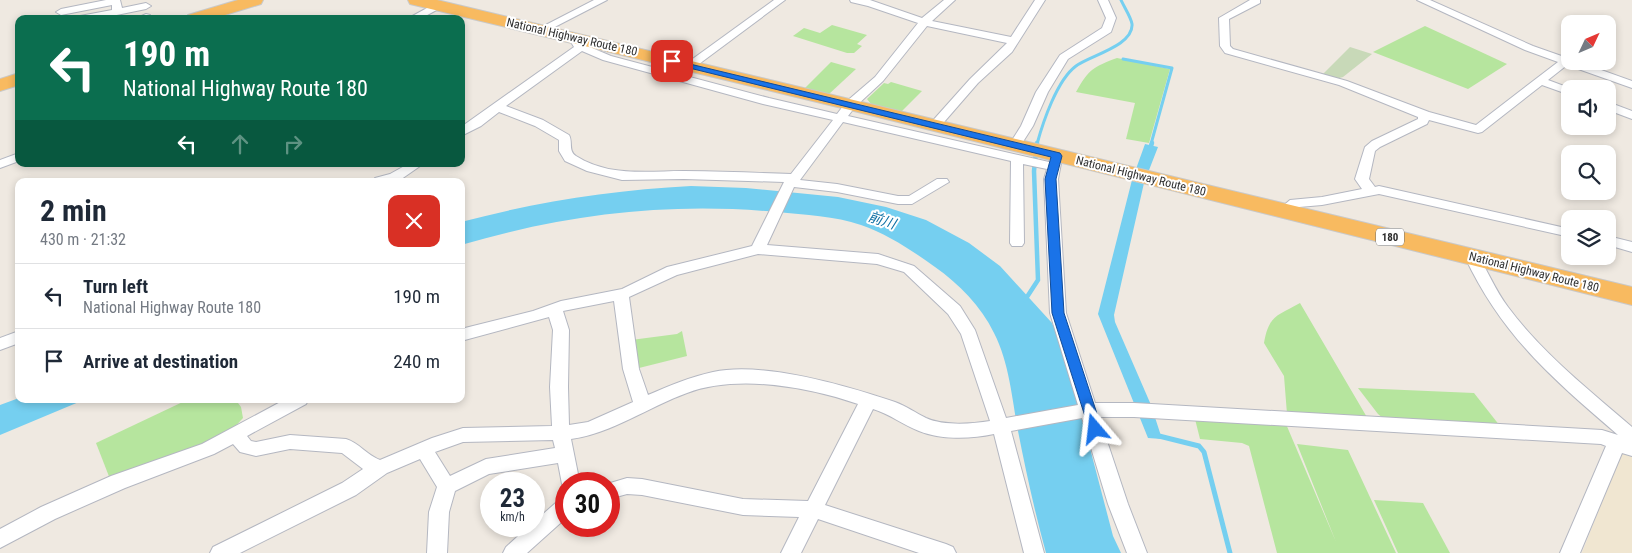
<!DOCTYPE html>
<meta charset="utf-8">
<style>
body{margin:0;font-family:"Roboto Condensed","Noto Sans JP",sans-serif;background:#f2f2f3;color:#1f2937;height:100vh;display:flex;flex-direction:column;font-size:19px;white-space:nowrap}
*{box-sizing:border-box;margin:0}
p{font-size:16px;color:#747a83}
.icon{flex:none;width:28px;height:28px;fill:none;stroke:currentColor;stroke-width:2;stroke-linecap:round;stroke-linejoin:round}
.map{position:relative;flex:1;overflow:hidden}
.drawer{position:absolute;left:15px;top:178px;width:450px;height:225px;display:flex;flex-direction:column;background:#fff;border-radius:10px;box-shadow:0 2px 8px #0003}
.drawer>*{flex:none}
.guide{position:absolute;left:15px;top:15px;width:450px;height:152px;border-radius:10px;box-shadow:0 2px 8px #0003;background:#0b6e4f;color:#fff;overflow:hidden}
.needle{width:32px;rotate:46deg}
.controls{position:absolute;left:1561px;top:15px;display:grid;gap:10px}
.controls a{display:grid;place-items:center;width:55px;height:55px;border-radius:10px;background:#fff;box-shadow:0 2px 8px #0003;font-size:25px}
.speed{position:absolute;left:480px;top:472px;display:flex;gap:10px;font-size:25px;font-weight:700;text-align:center}
.speed>*{display:grid;place-content:center;width:65px;height:65px;border-radius:50%;background:#fff;box-shadow:0 2px 8px #0003;line-height:1}
.speed small{font-size:12px;font-weight:400}
.speed .limit{border:8px solid #d22;background:#fff;color:#111}
.pin{position:absolute;display:grid;place-items:center;width:42px;height:42px;color:#fff;margin:-21px;border-radius:10px;box-shadow:0 2px 8px #0006}
.me{position:absolute;width:55px;margin:-28px;rotate:343deg;stroke-linejoin:round;filter:drop-shadow(0 0 4px #0008)}
.turn{display:flex;align-items:center;gap:18px;height:105px;padding:0 25px;font-size:22px}
.turn .icon{width:65px;height:65px;stroke-width:2.5}
.turn b{display:block;font-size:35px;line-height:42px}
.lanes{display:flex;align-items:center;height:48px;padding:0 25px;background:#0003;justify-content:center;gap:25px;direction:ltr}
.lanes .off{opacity:.35}
.round{display:grid;place-items:center;flex:none;width:52px;height:52px;border-radius:10px;background:#f2f2f3}
.head{display:flex;align-items:center;justify-content:space-between;height:85px;padding:0 25px}
h1{font-size:30px;font-weight:700;line-height:38px}
ul{padding:0;list-style:none}
li{display:flex;align-items:center;gap:15px;height:65px;padding:0 25px;border-top:1px solid #e0e1e3}
li div{flex:1}
li b{display:block;font-size:19px}
li em{font-style:normal}
.map>svg:first-child{display:block}
.education{fill:#f0e6d1}
.green{fill:#b6e59e}
.cemetery{fill:#c8d9b8}
.water{fill:#75cff0}
.lines{fill:none;stroke-linecap:round;stroke-linejoin:round}
.stream-far2{stroke:#75cff0;stroke-width:3}
.stream-far1{stroke:#75cff0;stroke-width:4.5}
.stream{stroke:#75cff0;stroke-width:5}
.minor-casing{stroke:#b4b7c1;stroke-width:2}
.trunk-casing{stroke:#c9c9c9;stroke-width:2}
.minor{fill:#fff;fill-rule:evenodd}
.trunk{fill:#f8ba60;fill-rule:evenodd}
.route{fill:#1a73e8;stroke:#114b97}
.labels{text-anchor:middle;stroke-width:4;stroke-linejoin:round;paint-order:stroke}
.shield{fill:#fff;stroke:#6d6d6d;stroke-width:1}
.shield-label{font-size:11px;font-weight:bold;fill:#2e2e2e}
.street-label{font-size:12px;fill:#2e2e2e;stroke:#fff}
.water-label{font-size:14px;font-style:italic;fill:#0d6fa3;stroke:#fff}
</style>
<div class="map">
<svg width="1632" height="553" viewBox="0 0 1632 553">
<rect width="100%" height="100%" fill="#efe9e1"/>
<!-- education -->
<polygon class="education" points="1622,450 1632,454 1632,553 1582,553"/>
<!-- green -->
<g class="green">
<polygon points="832,25 867,35 857,44 862,46 854,53 847,53 793,36 804,28 820,33"/>
<polygon points="1425,26 1507,64 1468,89 1373,52"/>
<path d="M 1117,58 L 1170,69 L 1149,143 L 1126,139 L 1135,103 L 1076,92 C 1089,69 1093,67 1117,58 Z"/>
<polygon points="831,62 856,69 829,94 804,89"/>
<polygon points="891,82 922,91 901,112 871,104 867,99 884,83 888,84"/>
<path d="M 1300,303 L 1368,419 L 1287,414 L 1284,376 L 1264,343 C 1269,315 1277,316 1300,303 Z"/>
<polygon points="682,331 687,356 635,369 631,340 677,334"/>
<polygon points="1358,388 1474,393 1500,426 1384,419 1378,414"/>
<polygon points="189,399 235,399 241,407 243,418 230,432 209,443 110,479 96,443"/>
<polygon points="1195,419 1286,424 1336,542 1297,444 1348,450 1396,553 1277,553 1249,446 1242,443 1200,439"/>
<polygon points="1374,500 1423,503 1450,553 1398,553"/>
</g>
<!-- cemetery -->
<polygon class="cemetery" points="1350,47 1372,54 1343,77 1336,79 1322,75"/>
<!-- water -->
<g class="water">
<polygon points="1145,144 1158,147 1144,183 1114,315 1115,322 1151,405 1162,439 1148,438 1098,314 1132,180"/>
<path d="M 691,186 L 746,188 L 838,197 L 886,207 L 926,220 L 969,243 L 1000,266 L 1052,323 L 1065,353 L 1113,536 L 1121,553 L 1046,553 C 1035,513 1026,472 1018,431 C 1012,398 1009,362 994,333 C 981,306 959,284 935,267 C 913,251 887,234 861,225 C 835,216 805,215 777,212 C 667,202 567,214 461,245 L 461,222 C 536,202 613,190 691,186 Z"/>
<polygon points="19,398 19,399 86,399 0,435 0,405"/>
</g>
<g class="lines">
<!-- stream-far2 -->
<g class="stream-far2">
<polyline points="1123,59 1172,68 1151,144"/>
<path d="M 1037,144 C 1043,122 1057,80 1076,66 C 1088,56 1134,46 1132,24 C 1131,17 1124,7 1121,0"/>
</g>
<!-- stream-far1 -->
<g class="stream-far1">
<polyline points="1150,149 1152,143"/>
<polyline points="1025,300 1038,280 1034,171 1037,143"/>
</g>
<!-- stream -->
<polyline class="stream" points="1155,435 1199,446 1204,452 1230,553"/>
<!-- minor casing -->
<g class="minor-casing">
<g id="minor">
<polygon points="106,0 120,0 122,8 146,3 151,6 146,9 97,19 75,19 80,16 112,10 112,5 61,15 56,12 61,9"/>
<polygon points="594,0 607,0 545,32 537,32 536,30"/>
<polygon points="774,0 785,0 695,67 687,67 685,65 687,63"/>
<path d="M 850,0 L 870,0 L 922,18 L 944,0 L 955,0 L 932,21 L 1011,37 L 1035,0 L 1045,0 L 1012,52 L 978,83 L 938,129 L 934,130 L 928,126 L 970,79 L 1007,43 L 927,26 L 883,81 L 855,107 L 848,116 L 1049,162 L 1051,155 L 1061,155 L 1062,158 L 1058,179 L 1066,313 L 1095,403 L 1134,403 L 1602,430 L 1618,435 C 1553,379 1502,336 1465,257 L 1467,254 L 1477,254 C 1488,271 1495,290 1508,307 C 1542,353 1588,389 1632,427 L 1632,456 L 1622,453 L 1580,553 L 1560,553 L 1606,446 L 1601,444 L 1134,417 L 1099,417 L 1128,504 L 1147,553 L 1127,553 L 1108,504 L 1082,418 L 1011,431 L 1044,553 L 1024,553 L 994,434 C 971,439 941,440 919,431 C 903,425 890,414 873,409 L 825,505 L 946,544 L 953,547 L 956,553 L 919,553 L 818,519 L 801,553 L 781,553 L 799,517 L 743,515 L 642,495 L 627,494 L 609,499 L 609,484 L 607,484 L 627,478 L 642,479 L 743,499 L 808,501 L 858,404 C 808,387 738,374 687,393 C 648,407 613,433 571,439 L 580,484 L 566,484 L 566,490 L 562,484 L 558,463 L 489,474 L 455,491 L 449,512 L 447,553 L 427,553 L 429,512 L 437,487 L 420,459 L 387,473 L 356,495 L 240,553 L 210,553 L 213,547 L 342,483 L 363,469 L 342,453 L 290,449 L 256,456 L 240,452 L 233,444 L 214,454 L 125,488 L 55,519 L 0,548 L 0,529 L 41,507 L 111,476 L 202,444 L 286,399 L 309,399 L 306,404 L 247,436 L 251,441 L 256,442 L 290,435 L 346,439 C 359,443 367,455 380,460 L 432,438 L 463,428 L 552,426 L 550,387 L 553,330 L 549,317 L 461,341 L 461,329 L 533,311 L 561,301 L 622,289 L 667,267 L 752,246 L 784,182 L 684,179 L 622,180 L 587,171 L 565,161 L 559,151 L 559,140 L 535,126 L 499,112 L 481,126 L 461,136 L 461,127 L 574,47 L 571,42 L 574,37 L 582,37 L 583,39 L 582,42 L 585,45 L 611,56 L 769,98 L 837,114 L 847,101 L 875,77 L 918,23 L 868,6 L 851,2 ZM 582,51 L 603,60 L 763,104 L 833,120 L 791,174 C 755,173 720,171 684,171 C 648,171 608,177 576,156 C 568,151 573,142 569,135 L 543,120 L 506,106 ZM 843,122 L 1011,161 L 1010,243 L 1012,246 L 1022,246 L 1024,243 L 1023,164 L 1047,169 L 1044,179 L 1050,313 L 1078,405 L 1006,418 L 975,330 L 960,306 L 914,266 L 878,254 L 767,245 L 794,187 L 837,192 L 898,204 L 912,204 L 949,182 L 947,179 L 937,179 L 909,196 L 898,196 L 837,184 L 800,180 ZM 758,254 L 877,264 L 904,272 L 948,314 L 961,334 L 990,421 C 972,424 943,426 926,418 C 916,413 906,406 895,402 C 848,386 763,361 713,372 C 690,377 669,386 648,395 L 639,369 L 629,297 L 677,275 ZM 614,301 L 623,369 L 633,402 L 588,422 L 569,425 L 568,387 L 569,330 L 563,311 ZM 553,440 L 555,448 L 486,459 L 450,476 L 435,452 L 463,442 Z"/>
<polygon points="1098,0 1108,0 1116,18 1111,32 1068,59 1048,92 1033,126 1019,148 1015,149 1011,148 1009,145 1021,126 1036,92 1060,55 1102,28 1106,18"/>
<polygon points="1250,0 1260,0 1260,3 1229,19 1230,46 1233,49 1347,81 1429,112 1476,125 1558,62 1525,50 1417,0 1430,0 1533,46 1570,59 1570,61 1576,61 1632,81 1632,88 1567,65 1548,80 1572,89 1570,89 1570,95 1542,85 1482,132 1478,133 1429,120 1427,124 1380,147 1375,151 1369,179 1375,187 1379,186 1570,229 1570,237 1379,194 1322,205 1299,207 1289,214 1279,214 1277,211 1290,200 1322,197 1362,189 1355,179 1365,147 1372,141 1418,119 1418,117 1339,85 1225,53 1220,46 1219,18"/>
<polygon points="438,2 443,5 442,7 420,19 407,19"/>
<polygon points="146,14 150,15 150,19 135,19"/>
<polygon points="1608,102 1632,111 1632,119 1608,110"/>
<polygon points="19,153 19,161 0,168 0,160"/>
<polygon points="408,164 423,164 400,180 373,181 375,178 390,174"/>
<polygon points="1608,236 1632,242 1632,252 1608,245"/>
<polygon points="19,331 19,343 0,350 0,338"/>
<polygon points="566,498 566,518 527,553 503,553 506,547 529,526 534,526 534,522 559,500"/>
</g>
</g>
<!-- trunk casing -->
<g class="trunk-casing">
<g id="trunk">
<polygon points="238,0 263,0 261,4 212,19 186,19 188,15"/>
<polygon points="408,0 437,0 1632,287 1632,305 850,110 410,4"/>
<polygon points="19,73 19,85 0,91 0,79"/>
</g>
</g>
<!-- minor -->
<use href="#minor" class="minor"/>
<!-- trunk -->
<use href="#trunk" class="trunk"/>
</g>
<!-- route -->
<polygon class="route" points="669,59 1060,153 1062,156 1056,179 1064,313 1102,429 1100,432 1095,434 1090,432 1089,429 1052,313 1045,179 1051,157 669,63"/>
<g class="labels">
<!-- shield labels -->
<rect class="shield" x="1376" y="228.5" width="28" height="17" rx="4"/>
<g class="shield-label">
<text x="1390" y="241">180</text>
</g>
<!-- street labels -->
<g class="street-label">
<text transform="translate(572 37) rotate(13)" y="4">National Highway Route 180</text>
<text transform="translate(1141 176) rotate(14)" y="4">National Highway Route 180</text>
<text transform="translate(1534 272) rotate(14)" y="4">National Highway Route 180</text>
</g>
<!-- water labels -->
<g class="water-label">
<text transform="translate(882 220) rotate(18)" y="5">前川</text>
</g>
</g>
</svg>
<div class="controls">
<a><svg class="needle" viewBox="-14 -14 28 28"><path d="M0-13l5 13h-10z" fill="#e53935"/><path d="M0 13l5-13h-10z" fill="#747a83"/></svg></a>
<a><svg class="icon" aria-label="sound" viewBox="0 0 24 24"><path d="M4 9h4l5-4v14l-5-4H4zM17 9q2 3 0 6"/></svg></a>
<a><svg class="icon" aria-label="search" viewBox="0 0 24 24"><circle cx="10" cy="10" r="6"/><path d="M15 15l6 6"/></svg></a>
<a><svg class="icon" aria-label="layers" viewBox="0 0 24 24"><path d="M12 4l9 5-9 5-9-5zM3 14l9 5 9-5"/></svg></a>
</div>
<div class="speed"><div>23<small>km/h</small></div><div class="limit">30</div></div>
<div class="pin" style="left:672px;top:61px;background:#d93025"><svg class="icon" aria-label="arrive" viewBox="0 0 24 24"><path d="M6 21V4h12l-3 4 3 4H6"/></svg></div>
<svg class="me" style="left:1095px;top:429px" viewBox="-20 -20 40 40"><path d="M0-17L14 15 0 8-14 15z" fill="#1a73e8" stroke="#fff" stroke-width="4"/></svg>
<div class="guide">
<div class="turn"><svg class="icon" aria-label="left" viewBox="0 0 24 24"><path d="M17 20v-9H6M10 6l-5 5 5 5"/></svg><div><b>190 m</b>National Highway Route 180</div></div>
<div class="lanes"><svg class="icon" aria-label="left" viewBox="0 0 24 24"><path d="M17 20v-9H6M10 6l-5 5 5 5"/></svg><svg class="icon off" aria-label="ahead" viewBox="0 0 24 24"><path d="M12 20V5M6 11l6-6 6 6"/></svg><svg class="icon off" aria-label="right" viewBox="0 0 24 24"><path d="M7 20v-9h11M14 6l5 5-5 5"/></svg></div>
</div>
<section class="drawer">
<div class="head"><div><h1>2 min</h1><p>430 m · 21:32</p></div><a class="round" style="background:#d93025;color:#fff"><svg class="icon" aria-label="close" viewBox="0 0 24 24"><path d="M6 6l12 12M18 6L6 18"/></svg></a></div>
<ul>
<li><svg class="icon" aria-label="left" viewBox="0 0 24 24"><path d="M17 20v-9H6M10 6l-5 5 5 5"/></svg><div><b>Turn left</b><p>National Highway Route 180</p></div><em>190 m</em></li>
<li><svg class="icon" aria-label="arrive" viewBox="0 0 24 24"><path d="M6 21V4h12l-3 4 3 4H6"/></svg><div><b>Arrive at destination</b></div><em>240 m</em></li>
</ul>
</section>
</div>
